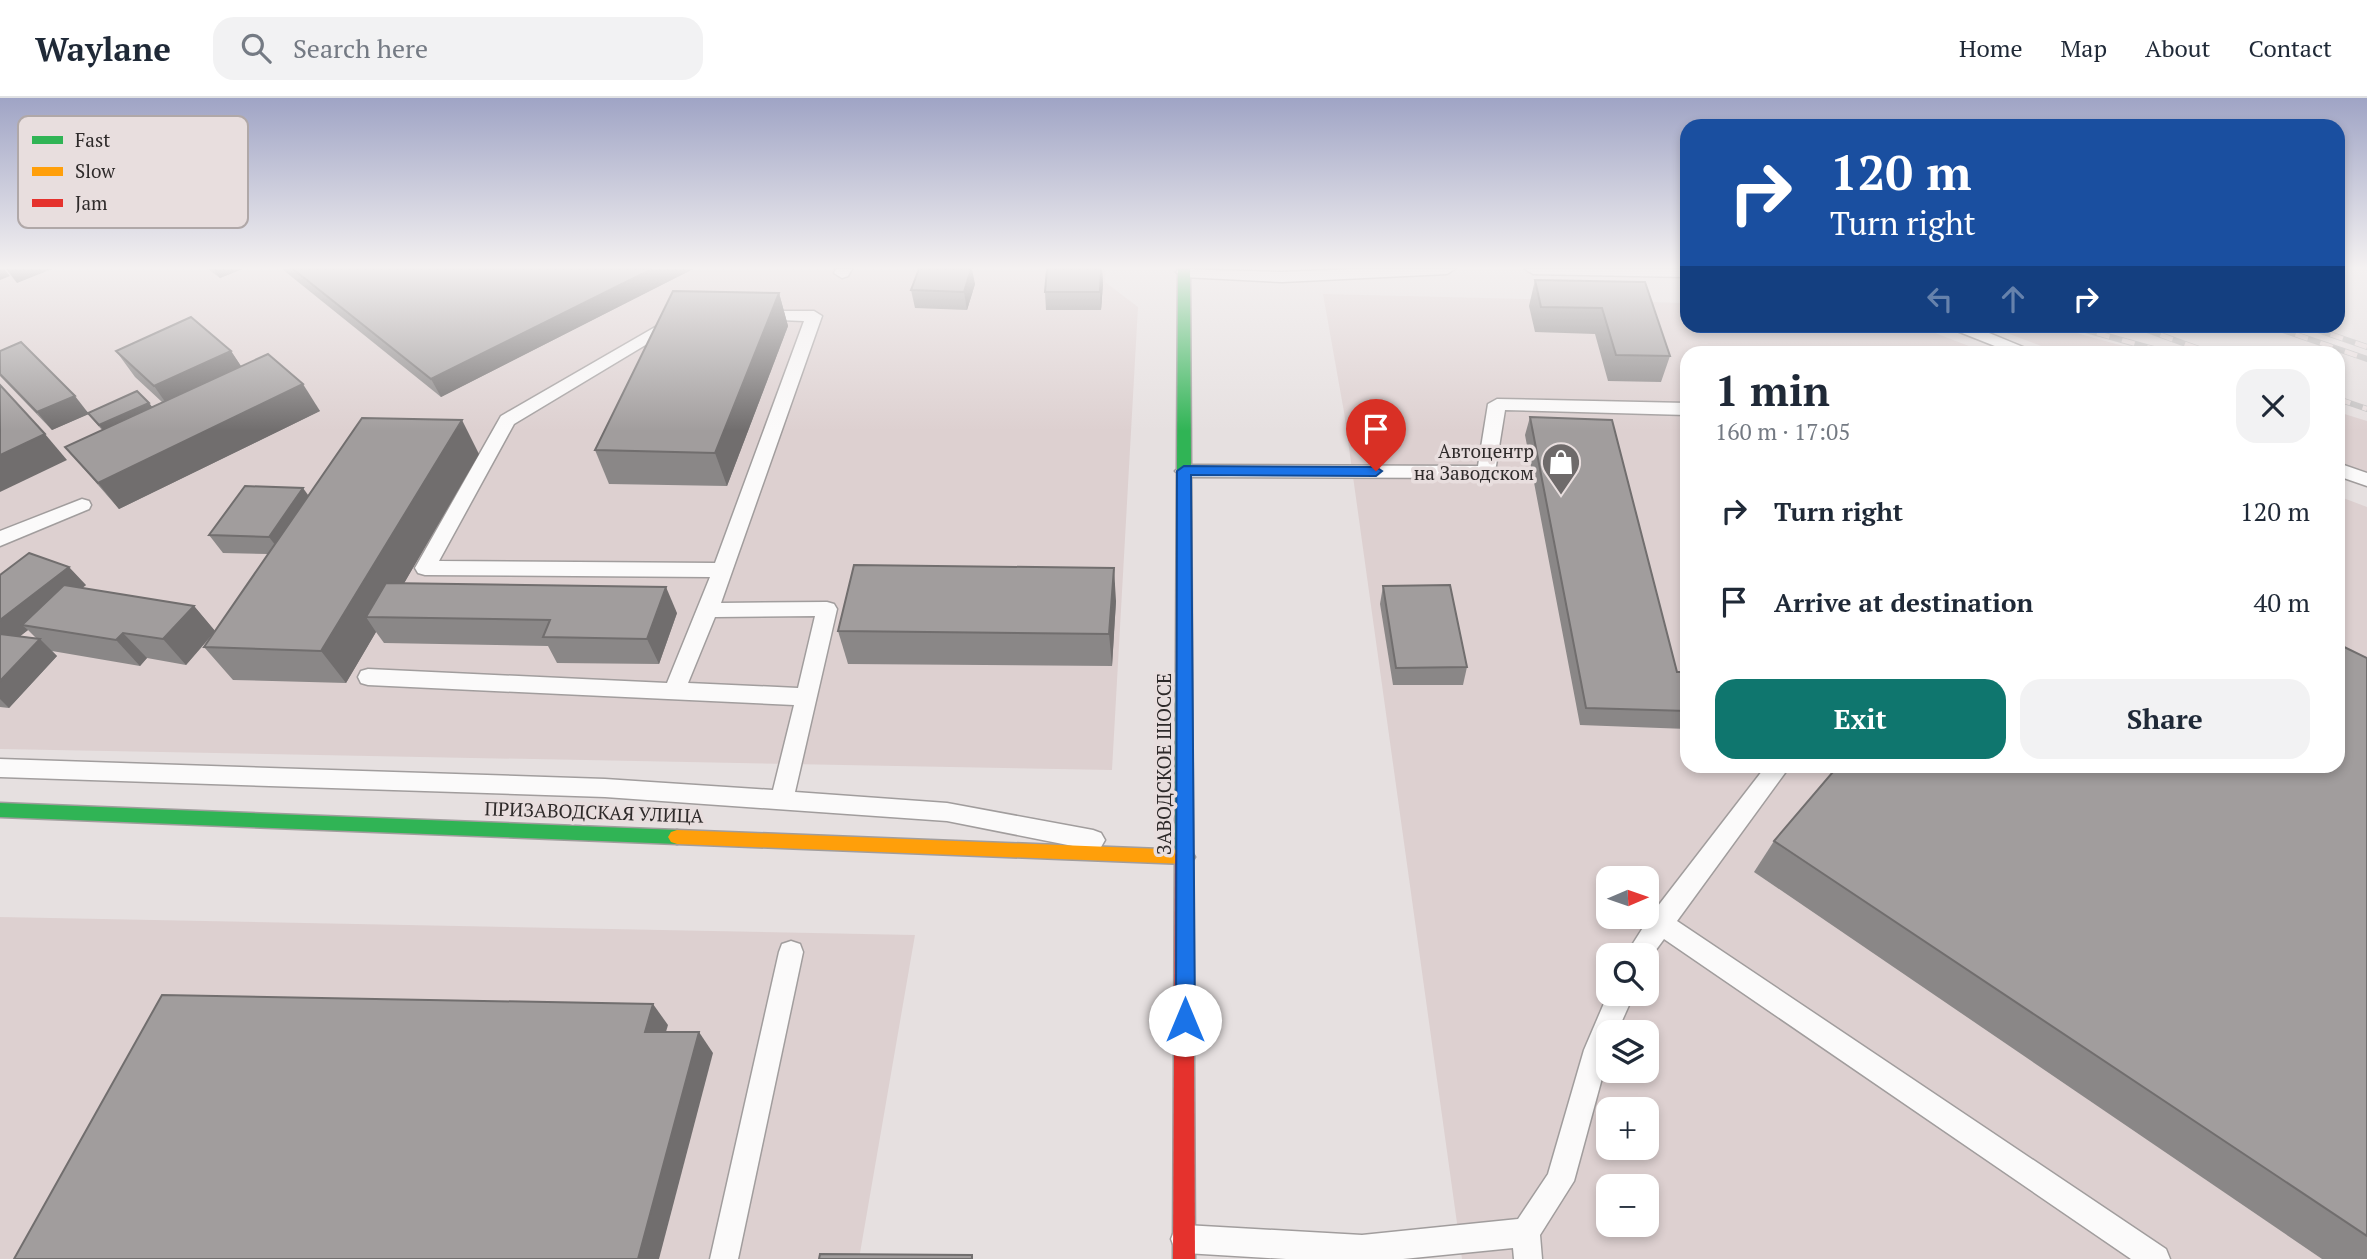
<!DOCTYPE html>
<meta charset="utf-8">
<style>
body{margin:0;font-family:"PT Serif",serif;background:#f2f2f3;color:#1f2937;height:100vh;display:flex;flex-direction:column;font-size:26px;white-space:nowrap}
*{box-sizing:border-box;margin:0}
p{font-size:23px;color:#747a83}
.icon{flex:none;width:38px;height:38px;fill:none;stroke:currentColor;stroke-width:2;stroke-linecap:round;stroke-linejoin:round}
.map{position:relative;flex:1;overflow:hidden}
.drawer{position:absolute;left:1680px;top:248px;width:665px;height:427px;display:flex;flex-direction:column;background:#fff;border-radius:21px;box-shadow:0 4px 10px #0003}
.drawer>*{flex:none}
.top-card{position:absolute;left:1680px;top:21px;width:665px;height:214px;border-radius:21px;box-shadow:0 4px 10px #0003;background:#1a4fa0;color:#fff;overflow:hidden}
.needle{width:46px;rotate:88deg}
.controls{position:absolute;left:1596px;top:768px;display:grid;gap:14px}
.controls a{display:grid;place-items:center;width:63px;height:63px;border-radius:14px;background:#fff;box-shadow:0 4px 10px #0003;font-size:35px}
.pin{position:absolute;display:grid;place-items:center;width:60px;height:60px;color:#fff;margin:-72px -30px;border-radius:50% 50% 50% 0;rotate:-45deg;box-shadow:0 0 7px #0007}
.pin .icon{rotate:45deg}
.me{position:absolute;width:77px;margin:-38px;rotate:0deg;stroke-linejoin:round;filter:drop-shadow(0 0 5px #0008)}
.turn{display:flex;align-items:center;gap:24px;height:147px;padding:0 35px;font-size:32px}
.turn .icon{width:91px;height:91px;stroke-width:2.5}
.turn b{display:block;font-size:49px;line-height:60px}
.lanes{display:flex;align-items:center;height:66px;padding:0 35px;background:#0003;justify-content:center;gap:35px;direction:ltr}
.lanes .off{opacity:.35}
.round{display:grid;place-items:center;flex:none;width:74px;height:74px;border-radius:21px;background:#f2f2f3}
.headline{display:flex;align-items:center;justify-content:space-between;height:119px;padding:0 35px}
h1{font-size:42px;font-weight:800;line-height:52px}
.button{display:flex;gap:14px;margin-top:auto;padding:14px 35px}
.button a{flex:1;height:80px;border-radius:21px;background:#0f766e;color:#fff;font-size:28px;font-weight:800;line-height:80px;text-align:center}
.button a+a{background:#f2f2f3;color:#1f2937}
ul{padding:0;list-style:none}
li{display:flex;align-items:center;gap:21px;height:91px;padding:0 35px}
li div{flex:1}
li b{display:block;font-size:26px}
li em{font-style:normal}
header{display:flex;align-items:center;gap:42px;box-sizing:border-box;height:98px;padding:0 35px;background:#fff;border-bottom:2px solid #e0e1e3}
header strong{font-size:33px}
nav{display:flex;gap:38px;margin-inline-start:auto;font-size:24px}
.search{width:490px;height:63px;background:#f2f2f3;display:flex;align-items:center;gap:18px;box-sizing:border-box;padding:0 24px;border-radius:21px;color:#747a83;font-size:26px}
.map>svg:first-child{display:block}
.built{fill:#ddd0d0;fill-rule:evenodd}
.lines{fill:none;stroke-linecap:round;stroke-linejoin:round}
.lane-casing{stroke:#a19d9d;stroke-width:3}
.fast-casing{stroke:#a19d9d;stroke-width:3}
.slow-casing{stroke:#a19d9d;stroke-width:3}
.jam-casing{stroke:#a19d9d;stroke-width:3}
.lane{fill:#fbfafa;fill-rule:evenodd}
.fast{fill:#30b455;fill-rule:evenodd}
.slow{fill:#ff9f0a;fill-rule:evenodd}
.jam{fill:#e5322d;fill-rule:evenodd}
.rail-casing{stroke:#c5c3c3;stroke-width:6}
.rail{stroke:#e8dede;stroke-width:4.5;stroke-dasharray:13;stroke-linecap:butt}
.wall{fill:#8a8787;fill-rule:evenodd}
.shaded-wall{fill:#716e6e}
.building{fill:#a19d9d;stroke:#716e6e;stroke-width:2}
.route{fill:#1a73e8;stroke:#114b97;stroke-width:2}
.labels{text-anchor:middle;stroke-width:7;stroke-linejoin:round;paint-order:stroke}
.poi-label{font-size:19px;fill:#2e2a2a;stroke:#e8dede;text-anchor:end}
.street-label{font-size:19px;fill:#2e2a2a;stroke:#e8dede}
.key{fill:#e8dede;stroke:#b0a8a8;stroke-width:2}
.key-label{font-size:19px;fill:#2e2a2a}
</style>
<header>
<strong>Waylane</strong>
<div class="search"><svg class="icon" aria-label="search" viewBox="0 0 24 24"><circle cx="10" cy="10" r="6"/><path d="M15 15l6 6"/></svg>Search here</div>
<nav><a>Home</a><a>Map</a><a>About</a><a>Contact</a></nav>
</header>
<div class="map">
<svg width="2367" height="1161" viewBox="0 0 2367 1161">
<rect width="100%" height="100%" fill="#e6e0e0"/>
<!-- built -->
<g class="built">
<polygon points="0,171 1106,171 1105,184 1138,209 1112,672 0,651"/>
<path d="M 1323,196 L 1687,205 L 1687,228 L 1917,228 L 1987,255 L 1687,256 L 1687,668 L 2338,668 L 2338,398 L 2367,409 L 2367,1161 L 1462,1161 L 1344,314 ZM 1608,780 L 1647,780 L 1647,819 L 1608,819 ZM 1608,858 L 1647,858 L 1647,896 L 1608,896 ZM 1608,934 L 1647,934 L 1647,973 L 1608,973 ZM 1608,1012 L 1647,1012 L 1647,1050 L 1608,1050 ZM 1608,1088 L 1647,1088 L 1647,1127 L 1608,1127 Z"/>
<polygon points="1988,228 2051,228 2149,255 2060,255"/>
<polygon points="2338,314 2367,323 2367,375 2338,363"/>
<polygon points="0,819 915,837 859,1161 0,1161"/>
</g>
<g class="lines">
<!-- lane casing -->
<g class="lane-casing">
<g id="lane">
<polygon points="836,171 852,171 848,178 842,180 834,175"/>
<polygon points="1179,171 1282,174 1358,171 1455,171 1447,176 1282,184 1184,179 1176,174"/>
<polygon points="1525,171 1687,171 1687,179 1533,176"/>
<path d="M 759,213 L 814,213 L 822,218 L 721,505 L 827,504 L 834,506 L 837,511 L 795,694 L 947,705 L 1093,732 L 1101,735 L 1105,742 L 1101,749 L 1093,752 L 947,723 L 605,699 L 0,679 L 0,661 L 605,681 L 773,692 L 794,607 L 368,587 L 361,585 L 358,579 L 361,573 L 368,571 L 667,585 L 710,479 L 425,477 L 418,475 L 415,470 L 501,318 L 676,217 L 682,219 L 684,222 L 682,225 L 514,326 L 439,463 L 715,465 L 804,223 L 753,221 L 751,218 L 753,215 ZM 815,518 L 798,590 L 688,585 L 715,519 Z"/>
<polygon points="1950,228 1972,228 2040,256 2015,256 1952,231"/>
<polygon points="1497,301 1687,305 1687,317 1505,312 1495,374 1486,380 1184,379 1175,373 1184,367 1478,368 1488,306"/>
<polygon points="2338,365 2367,375 2367,388 2338,378"/>
<polygon points="82,401 89,403 91,407 89,411 0,448 0,433"/>
<polygon points="1766,668 1790,668 1677,823 2166,1151 2170,1161 2131,1161 1664,841 1647,864 1647,858 1625,858 1651,817"/>
<polygon points="791,843 800,846 803,854 738,1161 710,1161 779,854 782,846"/>
<polygon points="1608,896 1634,896 1617,934 1608,934 1608,958 1574,1083 1540,1137 1542,1161 1514,1161 1513,1150 1403,1161 1286,1161 1185,1155 1175,1151 1171,1141 1175,1131 1185,1127 1362,1137 1518,1121 1548,1076 1584,952"/>
</g>
</g>
<!-- fast casing -->
<g class="fast-casing">
<g id="fast">
<polygon points="1178,171 1190,171 1193,757 1190,762 1184,764 1178,762 1175,757"/>
<polygon points="0,705 677,732 683,734 686,739 683,744 677,746 0,719"/>
</g>
</g>
<!-- slow casing -->
<g class="slow-casing">
<polygon id="slow" points="677,732 1186,752 1192,754 1195,759 1192,764 1186,766 677,746 671,744 668,739 671,734"/>
</g>
<!-- jam casing -->
<g class="jam-casing">
<polygon id="jam" points="1184,750 1190,752 1193,757 1195,1161 1173,1161 1175,757 1178,752"/>
</g>
<!-- lane -->
<use href="#lane" class="lane"/>
<!-- fast -->
<use href="#fast" class="fast"/>
<!-- slow -->
<use href="#slow" class="slow"/>
<!-- jam -->
<use href="#jam" class="jam"/>
<!-- rail casing -->
<g class="rail-casing">
<g id="rail">
<polyline points="2072,228 2171,256"/>
<polyline points="2136,228 2213,256"/>
<polyline points="2271,228 2367,261"/>
<polyline points="2306,228 2367,249"/>
<polyline points="2338,301 2367,311"/>
</g>
</g>
<!-- rail -->
<use href="#rail" class="rail"/>
</g>
<!-- wall -->
<g class="wall">
<polygon points="208,171 242,171 220,180"/>
<polygon points="282,171 693,171 441,299"/>
<polygon points="1102,171 1103,186 1101,212 1046,212 1045,194"/>
<polygon points="1535,182 1645,184 1670,258 1661,284 1608,283 1595,236 1535,234 1529,208"/>
<polygon points="975,186 967,212 915,210 911,192"/>
<polygon points="779,195 788,228 727,388 609,386 595,352"/>
<polygon points="0,253 89,315 149,305 152,309 162,304 135,279 116,253 231,253 241,268 320,313 119,411 65,349 102,332 88,316 52,332 0,278"/>
<polygon points="1530,319 1677,574 1687,574 1687,631 1580,627 1525,337"/>
<path d="M 479,356 L 404,485 L 677,515 L 659,566 L 557,565 L 548,548 L 384,545 L 376,534 L 346,585 L 233,582 L 204,549 L 214,535 L 186,567 L 147,560 L 140,568 L 52,553 L 57,558 L 9,610 L 0,609 L 0,477 L 86,487 L 82,490 L 194,508 L 215,533 L 268,456 L 223,455 L 209,437 L 309,397 ZM 28,532 L 36,540 L 20,538 Z"/>
<polygon points="1383,488 1467,569 1463,587 1393,587 1380,506"/>
<polygon points="1116,503 1112,568 848,566 838,533"/>
<polygon points="2367,560 2367,1161 2322,1161 1754,774 1774,743"/>
</g>
<!-- shaded-wall -->
<g class="shaded-wall">
<polygon points="0,171 4,171 10,178 0,182"/>
<polygon points="6,171 52,171 17,185"/>
<polygon points="213,171 242,171 220,180"/>
<polygon points="652,171 693,171 441,299 431,281"/>
<polygon points="971,171 972,171 975,186 967,212 964,194"/>
<polygon points="1102,171 1103,186 1101,212 1100,194"/>
<polygon points="779,195 788,228 727,388 715,355"/>
<polygon points="231,253 248,279 173,315 154,288"/>
<polygon points="303,286 320,313 119,411 98,385"/>
<polygon points="75,298 89,316 52,332 37,314"/>
<polygon points="149,305 156,314 107,336 99,327"/>
<polygon points="462,322 479,356 384,520 366,519 376,534 346,585 321,553"/>
<polygon points="45,336 67,362 0,394 0,357"/>
<polygon points="303,390 316,408 283,457 269,439"/>
<polygon points="69,469 86,487 33,528 22,527 28,532 4,551 0,548 0,522"/>
<polygon points="1114,470 1116,503 1112,568 1109,536"/>
<polygon points="666,489 677,515 659,566 647,541"/>
<polygon points="194,508 215,533 186,567 163,541"/>
<polygon points="123,535 147,560 140,568 116,542"/>
<polygon points="40,541 57,558 9,610 0,601 0,583"/>
<polygon points="653,906 668,927 660,954 645,934"/>
<polygon points="699,934 713,955 659,1161 638,1161"/>
</g>
<!-- building -->
<g class="building">
<polygon points="293,171 652,171 431,281"/>
<polygon points="919,171 971,171 964,194 911,192"/>
<polygon points="1047,171 1101,171 1100,194 1045,194"/>
<polygon points="1535,182 1645,184 1670,258 1616,257 1602,210 1541,209"/>
<polygon points="673,193 779,195 715,355 595,352"/>
<polygon points="191,219 231,253 154,288 116,253"/>
<polygon points="21,244 75,298 37,314 0,276 0,253"/>
<polygon points="268,256 303,286 98,385 65,349"/>
<polygon points="0,287 45,336 0,357"/>
<polygon points="137,293 149,305 99,327 88,315"/>
<polygon points="1530,319 1612,322 1677,574 1687,574 1687,613 1586,610"/>
<polygon points="362,320 462,322 321,553 204,549"/>
<polygon points="245,388 303,390 269,439 209,437"/>
<polygon points="29,455 69,469 0,522 0,477"/>
<polygon points="854,467 1114,470 1109,536 838,533"/>
<polygon points="386,485 666,489 647,541 543,539 550,522 366,519"/>
<polygon points="64,487 194,508 163,541 123,535 116,542 22,527"/>
<polygon points="1450,487 1467,569 1396,570 1383,488"/>
<polygon points="0,536 40,541 0,583"/>
<polygon points="2338,546 2367,560 2367,1138 1774,743 1838,668 2338,668"/>
<polygon points="162,897 653,906 645,934 699,934 638,1161 14,1161"/>
<polygon points="820,1156 972,1157 972,1161 819,1161"/>
</g>
<!-- sky -->
<linearGradient id="sky" x2="0" y2="1"><stop stop-color="#9fa4c5"/><stop offset="0.51" stop-color="#f4f1f1"/><stop offset="1" stop-color="#f4f1f1" stop-opacity="0"/></linearGradient>
<rect width="2367" height="333" fill="url(#sky)"/>
<!-- route -->
<polygon class="route" points="1184,368 1376,369 1382,373 1376,378 1191,377 1195,922 1192,929 1185,931 1179,929 1176,922 1177,373"/>
<!-- icons -->
<defs>
<g id="shop-pin" transform="scale(2.0125)"><path d="M0 17L-7.5 6A9.5 9.5 0 1 1 7.5 6Z" fill="#6e6a6a" stroke="#e8dede"/><path d="M-5-2.5h2.3a2.7 3.5 0 0 1 5.4 0H5L5.5 6h-11ZM-1.5-2.5h3a1.5 2.3 0 0 0-3 0Z" fill="#fff"/></g>
</defs>
<g fill-rule="evenodd">
<use href="#shop-pin" x="1561" y="364"/>
</g>
<g class="labels">
<!-- poi labels -->
<g class="poi-label">
<text x="1534" y="360">Автоцентр<tspan x="1534" dy="22">на Заводском</tspan></text>
</g>
<!-- street labels -->
<g class="street-label">
<text transform="translate(1164 666) rotate(-90)" y="7">ЗАВОДСКОЕ ШОССЕ</text>
<text transform="translate(594 714) rotate(2)" y="7">ПРИЗАВОДСКАЯ УЛИЦА</text>
</g>
</g>
<!-- legend -->
<rect x="18" y="18" width="230" height="112" rx="10" class="key"/>
<rect x="32" y="38" width="31" height="8" fill="#30b455"/>
<rect x="32" y="69" width="31" height="9" fill="#ff9f0a"/>
<rect x="32" y="101" width="31" height="8" fill="#e5322d"/>
<g class="key-label">
<text x="75" y="49">Fast</text>
<text x="75" y="80">Slow</text>
<text x="75" y="112">Jam</text>
</g>
</svg>
<div class="controls">
<a><svg class="needle" viewBox="-14 -14 28 28"><path d="M0-13l5 13h-10z" fill="#e53935"/><path d="M0 13l5-13h-10z" fill="#747a83"/></svg></a>
<a><svg class="icon" aria-label="search" viewBox="0 0 24 24"><circle cx="10" cy="10" r="6"/><path d="M15 15l6 6"/></svg></a>
<a><svg class="icon" aria-label="layers" viewBox="0 0 24 24"><path d="M12 4l9 5-9 5-9-5zM3 14l9 5 9-5"/></svg></a>
<a>+</a>
<a>−</a>
</div>
<div class="pin" style="left:1376px;top:373px;background:#d93025"><svg class="icon" aria-label="arrive" viewBox="0 0 24 24"><path d="M6 21V4h12l-3 4 3 4H6"/></svg></div>
<svg class="me" style="left:1185px;top:922px" viewBox="-20 -20 40 40"><circle r="19" fill="#fff"/><path d="M0-13L10 11 0 6-10 11z" fill="#1a73e8"/></svg>
<div class="top-card">
<div class="turn"><svg class="icon" aria-label="right" viewBox="0 0 24 24"><path d="M7 20v-9h11M14 6l5 5-5 5"/></svg><div><b>120 m</b>Turn right</div></div>
<div class="lanes"><svg class="icon off" aria-label="left" viewBox="0 0 24 24"><path d="M17 20v-9H6M10 6l-5 5 5 5"/></svg><svg class="icon off" aria-label="ahead" viewBox="0 0 24 24"><path d="M12 20V5M6 11l6-6 6 6"/></svg><svg class="icon" aria-label="right" viewBox="0 0 24 24"><path d="M7 20v-9h11M14 6l5 5-5 5"/></svg></div>
</div>
<section class="drawer">
<div class="headline"><div><h1>1 min</h1><p>160 m · 17:05</p></div><a class="round"><svg class="icon" aria-label="close" viewBox="0 0 24 24"><path d="M6 6l12 12M18 6L6 18"/></svg></a></div>
<ul>
<li><svg class="icon" aria-label="right" viewBox="0 0 24 24"><path d="M7 20v-9h11M14 6l5 5-5 5"/></svg><div><b>Turn right</b></div><em>120 m</em></li>
<li><svg class="icon" aria-label="arrive" viewBox="0 0 24 24"><path d="M6 21V4h12l-3 4 3 4H6"/></svg><div><b>Arrive at destination</b></div><em>40 m</em></li>
</ul>
<div class="button"><a>Exit</a><a>Share</a></div>
</section>
</div>
